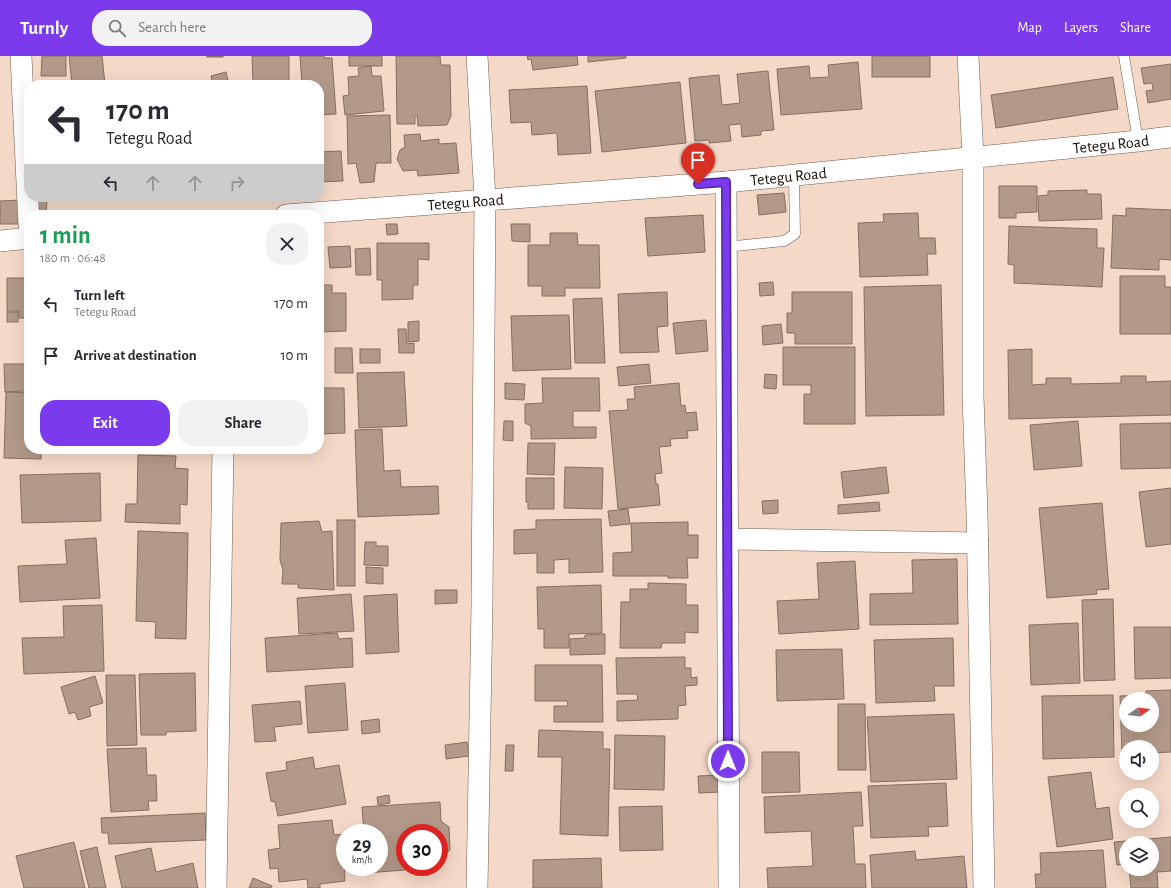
<!DOCTYPE html>
<meta charset="utf-8">
<style>
body{margin:0;font-family:"Alegreya Sans",sans-serif;background:#f2f2f3;color:#2b2b33;height:100vh;display:flex;flex-direction:column;font-size:15px;white-space:nowrap}
*{box-sizing:border-box;margin:0}
p{font-size:13px;color:#7c7c81}
.icon{flex:none;width:22px;height:22px;fill:none;stroke:currentColor;stroke-width:2;stroke-linecap:round;stroke-linejoin:round}
.map{position:relative;flex:1;overflow:hidden}
.drawer{position:absolute;left:24px;top:154px;width:300px;height:244px;display:flex;flex-direction:column;background:#fff;border-radius:16px;box-shadow:0 4px 16px #0002}
.drawer>*{flex:none}
.banner{position:absolute;left:24px;top:24px;width:300px;height:122px;border-radius:16px;box-shadow:0 4px 16px #0002;background:#fff;color:#2b2b33;overflow:hidden}
.needle{width:26px;rotate:75deg}
.buttons{position:absolute;left:1119px;top:636px;display:grid;gap:8px}
.buttons a{display:grid;place-items:center;width:40px;height:40px;border-radius:50%;background:#fff;box-shadow:0 4px 16px #0002;font-size:20px}
.speed{position:absolute;left:336px;top:768px;display:flex;gap:8px;font-size:20px;font-weight:700;text-align:center}
.speed>*{display:grid;place-content:center;width:52px;height:52px;border-radius:50%;background:#fff;box-shadow:0 4px 16px #0002;line-height:1}
.speed small{font-size:10px;font-weight:400}
.speed .limit{border:6px solid #d22;background:#fff;color:#111}
.pin{position:absolute;display:grid;place-items:center;width:34px;height:34px;color:#fff;margin:-41px -17px;border-radius:50% 50% 50% 0;rotate:-45deg;box-shadow:0 0 4px #0007}
.pin .icon{rotate:45deg}
.me{position:absolute;width:44px;margin:-22px;rotate:0deg;stroke-linejoin:round;filter:drop-shadow(0 0 3px #0008)}
.turn{display:flex;align-items:center;gap:14px;height:84px;padding:0 16px;font-size:18px}
.turn .icon{width:52px;height:52px;stroke-width:2.5}
.turn b{display:block;font-size:28px;line-height:34px}
.lanes{display:flex;align-items:center;height:38px;padding:0 16px;background:#0003;justify-content:center;gap:20px;direction:ltr}
.lanes .off{opacity:.35}
.round{display:grid;place-items:center;flex:none;width:42px;height:42px;border-radius:16px;background:#f2f2f3}
.headline{display:flex;align-items:center;justify-content:space-between;height:68px;padding:0 16px}
h1{font-size:24px;font-weight:700;line-height:30px;color:#1e9e55}
.action{display:flex;gap:8px;margin-top:auto;padding:8px 16px}
.action a{flex:1;height:46px;border-radius:16px;background:#7c3aed;color:#fff;font-size:16px;font-weight:700;line-height:46px;text-align:center}
.action a+a{background:#f2f2f3;color:#2b2b33}
ul{padding:0;list-style:none}
li{display:flex;align-items:center;gap:12px;height:52px;padding:0 16px}
li div{flex:1}
li b{display:block;font-size:15px}
li em{font-style:normal}
header{display:flex;align-items:center;gap:24px;box-sizing:border-box;height:56px;padding:0 20px;background:#7c3aed;color:#fff}
header strong{font-size:19px}
nav{display:flex;gap:22px;margin-inline-start:auto;font-size:14px}
.search{width:280px;height:36px;background:#f2f2f3;display:flex;align-items:center;gap:10px;box-sizing:border-box;padding:0 14px;border-radius:16px;color:#7c7c81;font-size:15px}
.map>svg:first-child{display:block}
.building{fill:#b39989;stroke:#876e60;fill-rule:evenodd}
.lines{fill:none;stroke-linecap:round;stroke-linejoin:round}
.service-casing{stroke:#755c4e;stroke-width:11}
.minor-casing{stroke:#755c4e;stroke-width:22}
.service{stroke:#fff;stroke-width:10}
.minor{stroke:#fff;stroke-width:21}
.route-casing{stroke:#51269a;stroke-width:10}
.route{stroke:#7c3aed;stroke-width:7}
.labels{text-anchor:middle;stroke-width:3.5;stroke-linejoin:round;paint-order:stroke}
.street-label{font-size:16px;fill:#160d07;stroke:#f4d8c8}
</style>
<header>
<strong>Turnly</strong>
<div class="search"><svg class="icon" aria-label="search" viewBox="0 0 24 24"><circle cx="10" cy="10" r="6"/><path d="M15 15l6 6"/></svg>Search here</div>
<nav><a>Map</a><a>Layers</a><a>Share</a></nav>
</header>
<div class="map">
<svg width="1171" height="832" viewBox="0 0 1171 832">
<rect width="100%" height="100%" fill="#f4d8c8"/>
<!-- building -->
<g class="building">
<polygon points="42,0 66,0 66,20 41,20"/>
<polygon points="69,0 102,0 105,28 72,29"/>
<rect x="207" y="0" width="16" height="1"/>
<polygon points="252,0 289,0 289,29 253,29"/>
<polygon points="300,0 324,0 324,2 332,2 336,58 319,59 319,29 302,29"/>
<rect x="349" y="0" width="33" height="10"/>
<polygon points="396,0 440,0 441,9 450,9 451,60 447,69 418,70 417,59 415,59 415,68 397,68"/>
<polygon points="527,0 577,0 578,9 533,14 531,3 528,4"/>
<polygon points="588,0 626,0 626,2 588,6"/>
<rect x="872" y="0" width="58" height="21"/>
<polygon points="858,6 862,53 781,59 777,13 809,10 810,22 829,21 828,9"/>
<polygon points="1171,8 1171,43 1148,47 1146,35 1153,34 1152,27 1144,28 1141,12"/>
<polygon points="371,10 372,20 381,20 384,55 345,59 343,40 349,39 348,21 359,20 358,12"/>
<polygon points="768,15 774,74 761,75 761,79 742,81 741,68 729,69 731,85 709,87 709,84 695,85 689,22 719,19 722,49 740,47 737,18"/>
<polygon points="226,16 229,29 213,29 211,20"/>
<polygon points="1113,21 1118,53 996,72 991,39"/>
<polygon points="680,26 686,87 602,96 595,35"/>
<polygon points="587,30 591,97 558,99 557,77 532,79 531,66 511,67 509,34"/>
<polygon points="390,59 391,107 376,107 374,126 360,127 356,107 348,108 347,60"/>
<polygon points="420,78 421,85 439,83 439,88 456,87 459,117 418,120 417,114 403,115 397,103 400,94 405,91 404,79"/>
<polygon points="341,95 343,125 319,126 319,96"/>
<polygon points="999,130 1037,130 1037,156 1016,157 1016,162 999,162"/>
<polygon points="1087,134 1087,138 1101,138 1102,163 1039,165 1038,140 1048,139 1048,135"/>
<polygon points="784,137 786,156 759,159 757,139"/>
<polygon points="47,141 98,141 98,142 47,143"/>
<polygon points="117,141 193,141 118,144"/>
<polygon points="22,144 23,168 0,168 0,145"/>
<polygon points="37,144 47,144 46,159 36,159"/>
<polygon points="1126,152 1171,154 1171,204 1159,203 1159,214 1111,212 1113,159 1126,160"/>
<polygon points="918,157 919,182 935,182 936,198 927,198 928,219 860,221 858,167 884,166 883,158"/>
<polygon points="703,159 705,196 648,200 645,162"/>
<polygon points="386,168 397,168 398,178 387,179"/>
<polygon points="511,168 530,168 530,186 512,185"/>
<polygon points="1009,170 1097,173 1097,192 1104,192 1102,231 1014,227 1014,209 1008,208"/>
<polygon points="550,177 577,177 578,189 599,189 600,232 565,232 565,240 542,240 542,230 528,230 528,189 550,189"/>
<polygon points="377,187 429,187 429,204 418,203 418,229 413,229 413,243 382,244 382,224 377,224"/>
<polygon points="350,190 351,211 330,212 328,191"/>
<polygon points="370,192 371,219 356,219 355,193"/>
<polygon points="29,208 29,262 19,262 19,255 7,255 7,222 25,222 25,209"/>
<polygon points="1120,220 1165,220 1165,231 1171,231 1171,278 1120,278"/>
<polygon points="773,226 774,239 760,240 759,227"/>
<polygon points="319,229 332,229 332,237 346,237 346,275 319,276"/>
<polygon points="941,229 944,359 866,360 864,231"/>
<polygon points="667,236 668,270 657,271 659,296 620,297 618,238"/>
<polygon points="792,236 852,236 852,288 795,288 795,277 787,277 787,257 792,257"/>
<polygon points="602,242 605,307 575,307 573,243"/>
<rect x="7" y="256" width="11" height="10"/>
<polygon points="569,259 571,313 513,315 511,260"/>
<polygon points="706,264 708,295 676,298 673,267"/>
<polygon points="419,265 419,285 408,286 408,266"/>
<polygon points="781,268 783,287 763,289 762,270"/>
<polygon points="398,273 406,273 407,288 414,287 414,297 399,297"/>
<polygon points="783,291 855,291 855,368 804,368 804,338 811,338 811,329 783,329"/>
<polygon points="335,292 352,292 353,317 335,317"/>
<rect x="360" y="293" width="20" height="14"/>
<polygon points="1032,293 1032,329 1046,328 1046,322 1071,322 1071,328 1121,327 1121,320 1146,320 1146,326 1171,325 1171,359 1009,363 1008,294"/>
<polygon points="4,308 26,308 26,335 5,336"/>
<polygon points="649,308 651,327 619,330 617,311"/>
<polygon points="404,316 407,370 359,372 357,317"/>
<polygon points="765,318 777,319 776,333 764,332"/>
<polygon points="542,322 599,322 600,355 573,355 573,371 596,371 596,382 531,383 531,370 525,367 525,348 543,347"/>
<polygon points="505,327 525,328 524,344 505,343"/>
<polygon points="679,327 681,350 685,349 686,357 696,356 698,374 687,375 688,382 670,383 671,390 659,391 662,417 655,418 656,428 658,428 660,449 618,453 609,355 628,354 627,343 635,343 634,331"/>
<polygon points="319,332 344,332 345,377 319,378"/>
<polygon points="6,336 29,337 29,393 41,393 41,403 4,402"/>
<polygon points="504,365 513,365 513,385 503,384"/>
<polygon points="1078,365 1082,410 1034,414 1030,369"/>
<polygon points="1171,367 1171,412 1121,413 1120,368"/>
<polygon points="382,373 384,415 400,414 401,431 438,430 439,458 358,461 355,374"/>
<polygon points="528,387 555,387 554,419 527,418"/>
<polygon points="114,393 152,393 152,395"/>
<polygon points="138,399 176,400 175,412 188,413 187,449 180,448 180,468 125,466 126,448 137,448"/>
<polygon points="565,411 603,412 602,453 564,452"/>
<polygon points="886,411 889,437 844,442 841,416"/>
<polygon points="100,417 101,465 22,467 20,419"/>
<polygon points="526,422 554,422 554,453 528,453 528,446 526,446"/>
<polygon points="1171,432 1171,488 1146,491 1139,436"/>
<polygon points="778,444 778,457 763,458 762,445"/>
<polygon points="879,446 880,455 838,458 838,449"/>
<polygon points="1102,447 1109,533 1096,534 1097,538 1047,542 1039,452"/>
<polygon points="628,453 630,468 610,470 608,455"/>
<polygon points="601,463 603,516 569,517 569,503 554,504 554,517 537,517 537,497 514,498 514,474 536,473 536,464"/>
<rect x="337" y="464" width="18" height="66"/>
<polygon points="319,465 322,476 332,475 334,534 298,532 298,528 282,528 283,514 280,504 281,467"/>
<polygon points="688,466 688,479 698,479 698,502 687,502 688,522 668,522 668,520 613,520 613,497 632,496 631,467"/>
<polygon points="138,475 188,477 186,583 155,582 156,566 136,565"/>
<polygon points="96,482 100,542 20,546 18,510 67,508 65,484"/>
<polygon points="365,486 376,486 376,490 388,490 388,510 364,509"/>
<polygon points="957,503 958,568 870,569 870,538 913,537 912,504"/>
<polygon points="855,505 859,573 779,578 777,545 819,543 817,507"/>
<polygon points="366,511 383,512 383,528 366,527"/>
<polygon points="648,527 686,528 686,549 698,549 698,577 685,576 685,587 662,587 661,592 620,592 621,546 630,546 630,533 648,533"/>
<polygon points="601,529 602,577 569,578 569,592 544,592 544,573 538,573 537,531"/>
<polygon points="435,534 457,534 457,547 435,548"/>
<polygon points="351,538 354,575 299,578 297,542"/>
<polygon points="397,538 399,596 366,598 364,540"/>
<polygon points="1113,543 1115,624 1084,625 1082,544"/>
<polygon points="102,549 104,615 24,618 22,582 64,581 63,550"/>
<polygon points="1078,567 1080,627 1031,629 1029,569"/>
<polygon points="1134,571 1171,571 1171,622 1135,623"/>
<polygon points="337,577 339,583 352,582 353,611 267,616 265,582"/>
<polygon points="605,578 605,598 570,599 570,583 585,582 585,579"/>
<polygon points="953,582 954,630 934,630 935,645 876,647 874,584"/>
<polygon points="842,593 844,643 777,645 776,594"/>
<polygon points="685,601 685,612 691,612 691,622 697,621 697,629 685,630 686,649 678,650 678,663 617,665 617,645 638,644 637,638 617,638 616,602"/>
<polygon points="535,609 602,609 603,666 554,666 554,650 568,650 567,645 535,645"/>
<polygon points="195,617 196,675 166,676 166,679 141,679 139,618"/>
<polygon points="106,619 135,619 137,689 107,690"/>
<polygon points="95,620 103,647 89,651 91,660 78,664 75,656 69,658 61,631"/>
<polygon points="345,627 348,674 308,677 305,630"/>
<path d="M 1171,634 L 1171,696 L 1152,697 L 1152,691 L 1126,691 L 1126,698 L 1122,698 L 1120,640 L 1146,639 L 1146,635 ZM 1126,643 L 1152,643 L 1152,669 L 1126,669 Z"/>
<polygon points="1113,639 1114,701 1043,703 1042,640"/>
<polygon points="300,645 302,668 274,671 276,685 255,686 252,649"/>
<polygon points="838,648 865,648 866,714 838,714"/>
<polygon points="954,658 957,723 871,726 867,661"/>
<polygon points="379,663 380,676 362,678 361,665"/>
<polygon points="539,674 603,676 603,693 610,693 608,780 560,778 562,701 538,701"/>
<polygon points="615,679 665,680 664,734 614,733"/>
<polygon points="467,686 469,700 446,703 445,689"/>
<polygon points="506,689 514,689 513,715 505,715"/>
<polygon points="146,692 147,719 156,719 157,745 148,745 149,754 111,756 107,693"/>
<polygon points="762,696 799,696 800,736 762,737"/>
<polygon points="313,701 315,713 339,709 346,748 278,760 275,746 271,745 266,717 287,714 286,706"/>
<polygon points="1091,716 1096,753 1109,751 1113,783 1057,791 1048,721"/>
<polygon points="719,719 719,736 699,737 698,720"/>
<polygon points="946,727 948,770 928,771 929,780 871,782 868,730"/>
<polygon points="861,736 863,770 853,770 855,808 865,808 866,832 768,832 767,812 813,810 811,775 765,777 764,741"/>
<polygon points="389,739 390,747 378,749 377,741"/>
<polygon points="440,746 441,765 449,771 450,794 442,802 441,811 439,811 439,777 405,777 405,811 411,811 406,812 405,814 366,817 366,811 379,811 379,777 364,777 362,751"/>
<polygon points="662,750 663,794 620,795 619,751"/>
<polygon points="205,757 206,784 109,788 108,777 102,777 101,762"/>
<polygon points="332,764 334,779 343,778 345,825 320,828 320,832 308,832 307,823 279,826 278,812 270,813 268,794 280,792 278,769"/>
<polygon points="1171,781 1171,815 1157,816 1158,832 1131,832 1129,813 1152,813 1152,787 1126,787 1126,808 1117,809 1114,786"/>
<polygon points="74,786 85,832 24,832 16,800"/>
<polygon points="97,791 106,832 89,832 80,795"/>
<polygon points="151,792 156,816 193,807 198,832 122,832 115,800"/>
<polygon points="1103,794 1106,832 1036,832 1035,818 1041,818 1040,797"/>
<polygon points="915,795 916,804 964,800 967,832 872,832 870,799"/>
<polygon points="601,802 602,832 533,832 533,804"/>
<polygon points="413,811 438,811 414,814"/>
<polygon points="253,822 272,830 271,832 249,832"/>
</g>
<g class="lines">
<!-- service casing -->
<g class="service-casing">
<g id="service">
<polyline points="1124,0 1138,85"/>
<polyline points="726,191 784,185 795,178 794,119"/>
</g>
</g>
<!-- minor casing -->
<g class="minor-casing">
<g id="minor">
<polyline points="21,0 29,169"/>
<polyline points="477,0 485,143 482,548 477,832"/>
<polyline points="968,0 973,102 973,340 977,457 984,832"/>
<polyline points="726,126 729,832"/>
<path id="s1" d="M 286,159 L 726,126 L 1138,85 L 1171,81"/>
<polyline points="0,185 29,182"/>
<polyline points="728,483 978,487"/>
<polyline points="216,832 223,393"/>
</g>
</g>
<!-- service -->
<use href="#service" class="service"/>
<!-- minor -->
<use href="#minor" class="minor"/>
</g>
<g class="lines">
<!-- route casing -->
<g class="route-casing">
<polyline id="route" points="698,128 726,126 728,705"/>
</g>
<!-- route -->
<use href="#route" class="route"/>
</g>
<g class="labels">
<!-- street labels -->
<g class="street-label">
<text dy="6" stroke="none"><textPath href="#s1" startOffset="828">Tetegu Road</textPath></text>
<text dy="6" stroke="none"><textPath href="#s1" startOffset="504">Tetegu Road</textPath></text>
<text dy="6" stroke="none"><textPath href="#s1" startOffset="180">Tetegu Road</textPath></text>
</g>
</g>
</svg>
<div class="buttons">
<a><svg class="needle" viewBox="-14 -14 28 28"><path d="M0-13l5 13h-10z" fill="#e53935"/><path d="M0 13l5-13h-10z" fill="#7c7c81"/></svg></a>
<a><svg class="icon" aria-label="sound" viewBox="0 0 24 24"><path d="M4 9h4l5-4v14l-5-4H4zM17 9q2 3 0 6"/></svg></a>
<a><svg class="icon" aria-label="search" viewBox="0 0 24 24"><circle cx="10" cy="10" r="6"/><path d="M15 15l6 6"/></svg></a>
<a><svg class="icon" aria-label="layers" viewBox="0 0 24 24"><path d="M12 4l9 5-9 5-9-5zM3 14l9 5 9-5"/></svg></a>
</div>
<div class="speed"><div>29<small>km/h</small></div><div class="limit">30</div></div>
<div class="pin" style="left:698px;top:128px;background:#d93025"><svg class="icon" aria-label="arrive" viewBox="0 0 24 24"><path d="M6 21V4h12l-3 4 3 4H6"/></svg></div>
<svg class="me" style="left:728px;top:705px" viewBox="-20 -20 40 40"><circle r="17" fill="#7c3aed" stroke="#fff" stroke-width="3"/><path d="M0-11L8 9 0 5-8 9z" fill="#fff"/></svg>
<div class="banner">
<div class="turn"><svg class="icon" aria-label="left" viewBox="0 0 24 24"><path d="M17 20v-9H6M10 6l-5 5 5 5"/></svg><div><b>170 m</b>Tetegu Road</div></div>
<div class="lanes"><svg class="icon" aria-label="left" viewBox="0 0 24 24"><path d="M17 20v-9H6M10 6l-5 5 5 5"/></svg><svg class="icon off" aria-label="ahead" viewBox="0 0 24 24"><path d="M12 20V5M6 11l6-6 6 6"/></svg><svg class="icon off" aria-label="ahead" viewBox="0 0 24 24"><path d="M12 20V5M6 11l6-6 6 6"/></svg><svg class="icon off" aria-label="right" viewBox="0 0 24 24"><path d="M7 20v-9h11M14 6l5 5-5 5"/></svg></div>
</div>
<section class="drawer">
<div class="headline"><div><h1>1 min</h1><p>180 m · 06:48</p></div><a class="round"><svg class="icon" aria-label="close" viewBox="0 0 24 24"><path d="M6 6l12 12M18 6L6 18"/></svg></a></div>
<ul>
<li><svg class="icon" aria-label="left" viewBox="0 0 24 24"><path d="M17 20v-9H6M10 6l-5 5 5 5"/></svg><div><b>Turn left</b><p>Tetegu Road</p></div><em>170 m</em></li>
<li><svg class="icon" aria-label="arrive" viewBox="0 0 24 24"><path d="M6 21V4h12l-3 4 3 4H6"/></svg><div><b>Arrive at destination</b></div><em>10 m</em></li>
</ul>
<div class="action"><a>Exit</a><a>Share</a></div>
</section>
</div>
